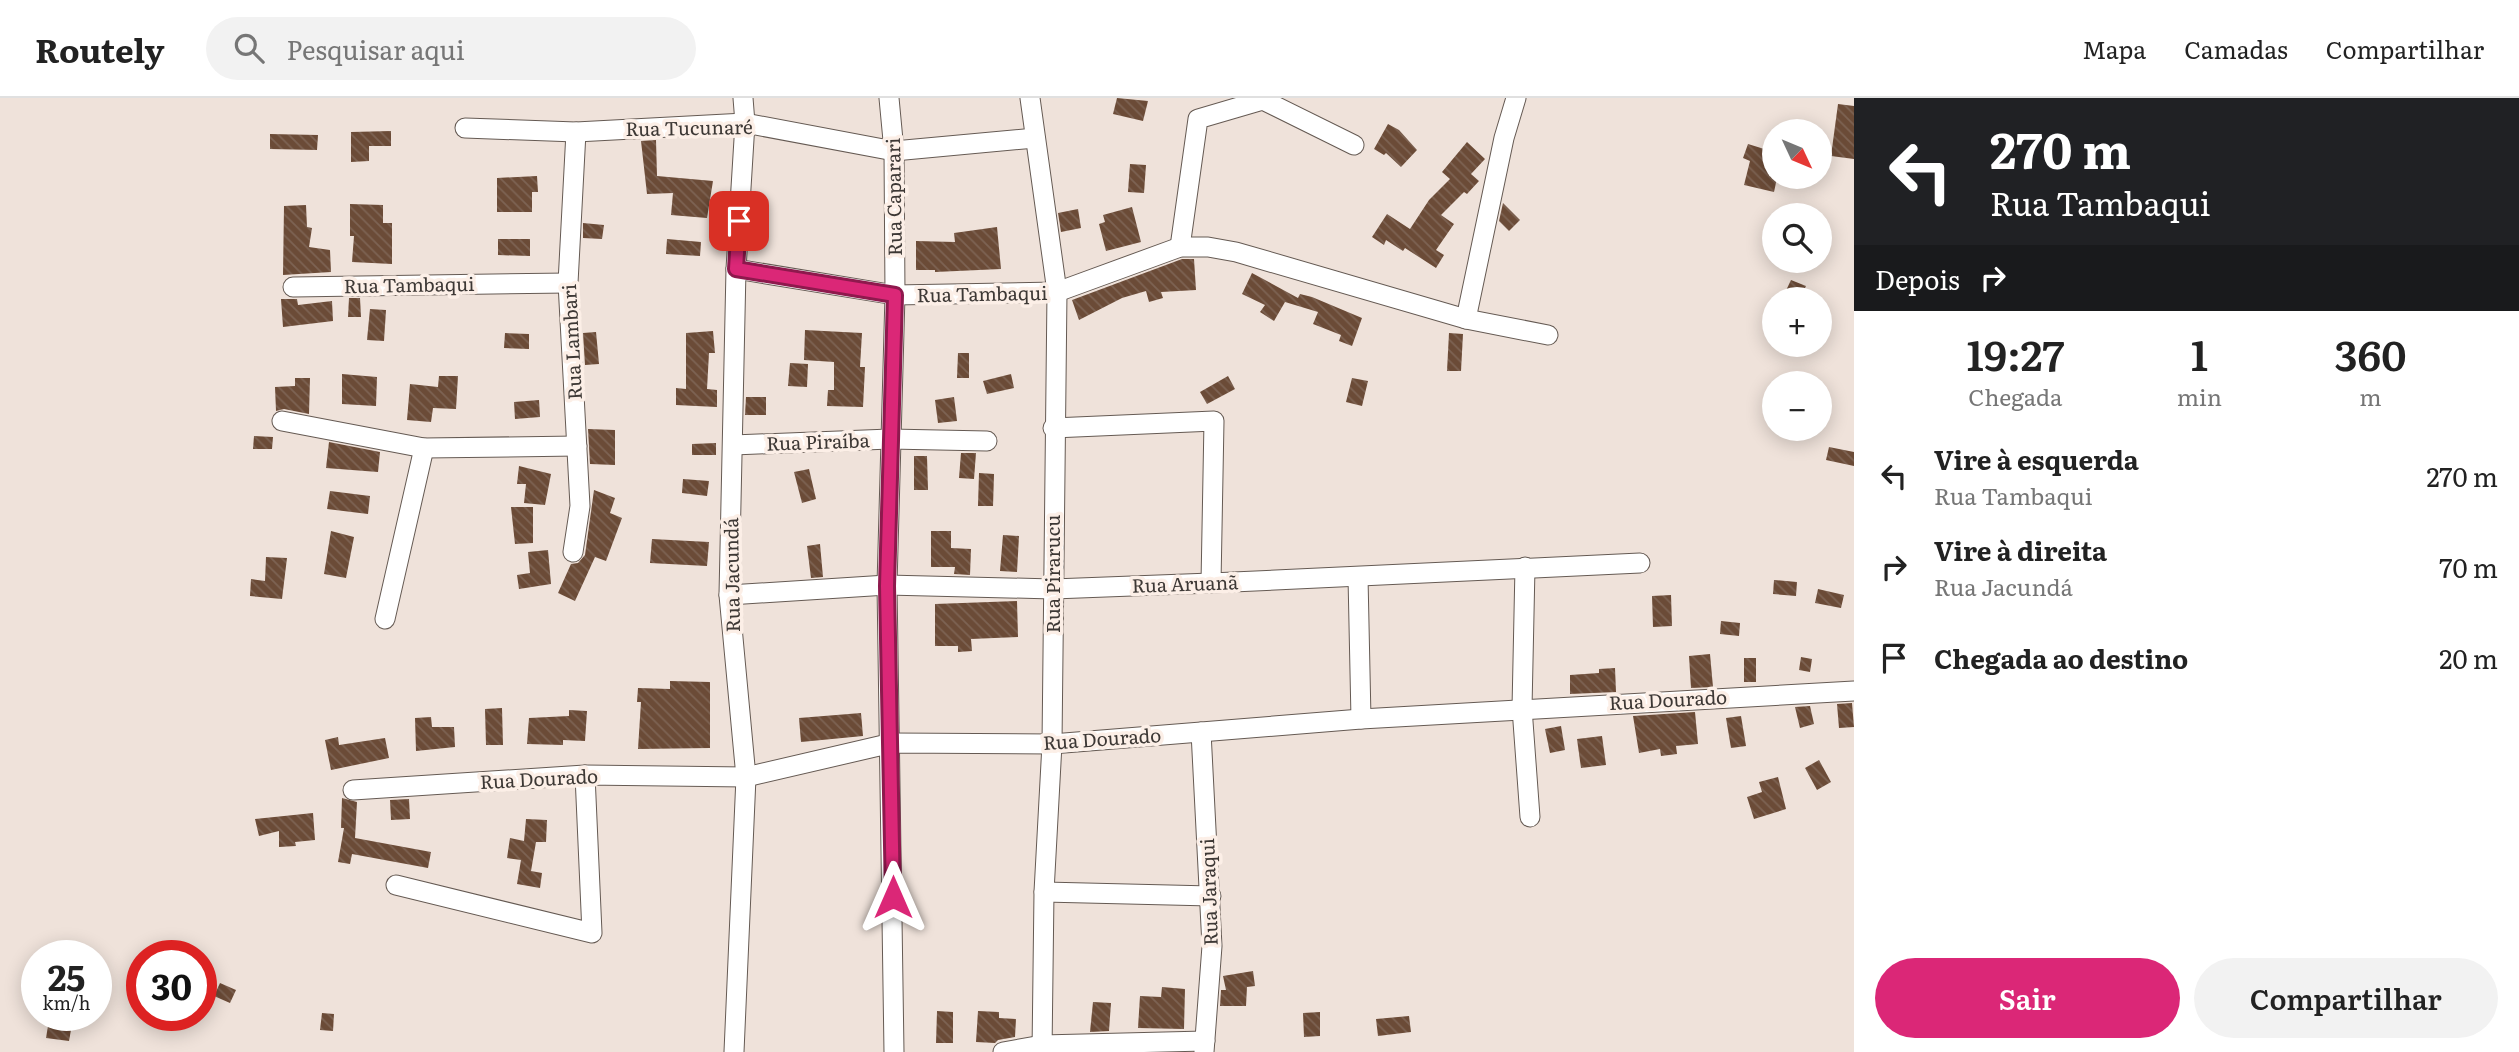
<!DOCTYPE html>
<html lang="pt">
<meta charset="utf-8">
<style>
body{margin:0;font-family:Literata,serif;background:#f2f2f2;color:#222;height:100vh;display:flex;flex-direction:column;font-size:26px;white-space:nowrap}
*{box-sizing:border-box;margin:0}
p{font-size:23px;color:#767676}
.icon{flex:none;width:38px;height:38px;fill:none;stroke:currentColor;stroke-width:2;stroke-linecap:round;stroke-linejoin:round}
.map{position:relative;flex:1;overflow:hidden}
.details{display:flex;flex-direction:column;background:#fff;width:665px}
.details>*{flex:none}
.banner{background:#202124;color:#fff;overflow:hidden}
.needle{width:46px;rotate:134deg}
.tools{position:absolute;left:1762px;top:21px;display:grid;gap:14px}
.tools a{display:grid;place-items:center;width:70px;height:70px;border-radius:50%;background:#fff;box-shadow:0 4px 18px #0003;font-size:35px}
.speed{position:absolute;left:21px;top:842px;display:flex;gap:14px;font-size:35px;font-weight:700;text-align:center}
.speed>*{display:grid;place-content:center;width:91px;height:91px;border-radius:50%;background:#fff;box-shadow:0 4px 18px #0003;line-height:1}
.speed small{font-size:18px;font-weight:400}
.speed .limit{border:10px solid #d22;background:#fff;color:#111}
.pin{position:absolute;display:grid;place-items:center;width:60px;height:60px;color:#fff;margin:-30px;border-radius:14px;box-shadow:0 4px 10px #0006}
.me{position:absolute;width:77px;margin:-38px;rotate:0deg;stroke-linejoin:round;filter:drop-shadow(0 0 5px #0008)}
.turn{display:flex;align-items:center;gap:24px;height:147px;padding:0 21px;font-size:32px}
.turn .icon{width:91px;height:91px;stroke-width:2.5}
.turn b{display:block;font-size:49px;line-height:60px}
.then{display:flex;align-items:center;height:66px;padding:0 21px;background:#0003;gap:14px;font-size:26px}
.eta{display:flex;justify-content:space-evenly;align-items:center;height:119px;text-align:center}
.eta b{font-size:42px;font-weight:600;line-height:49px}
.primary-button{display:flex;gap:14px;margin-top:auto;padding:14px 21px}
.primary-button a{flex:1;height:80px;border-radius:42px;background:#db2777;color:#fff;font-size:28px;font-weight:600;line-height:80px;text-align:center}
.primary-button a+a{background:#f2f2f2;color:#222}
ul{padding:0;list-style:none}
li{display:flex;align-items:center;gap:21px;height:91px;padding:0 21px}
li div{flex:1}
li b{display:block;font-size:26px}
li em{font-style:normal}
header{display:flex;align-items:center;gap:42px;box-sizing:border-box;height:98px;padding:0 35px;background:#fff;border-bottom:2px solid #e0e0e0}
header strong{font-size:33px}
nav{display:flex;gap:38px;margin-inline-start:auto;font-size:24px}
.search{width:490px;height:63px;background:#f2f2f2;display:flex;align-items:center;gap:18px;box-sizing:border-box;padding:0 24px;border-radius:38px;color:#767676;font-size:26px}
main{display:flex;flex:1;min-height:0}
.map>svg:first-child{display:block}
.building{fill:url(#building-back-hatch)}
.lines{fill:none;stroke-linecap:round;stroke-linejoin:round}
.minor-casing{stroke:#655a53;stroke-width:21}
.minor{stroke:#fff;stroke-width:19}
.route-casing{stroke:#8e194d;stroke-width:18}
.route{stroke:#db2777;stroke-width:12}
.labels{text-anchor:middle;stroke-width:7;stroke-linejoin:round;paint-order:stroke}
.street-label{font-size:19px;fill:#3d3835;stroke:#fcefe7}
</style>
<header>
<strong>Routely</strong>
<div class="search"><svg class="icon" aria-label="search" viewBox="0 0 24 24"><circle cx="10" cy="10" r="6"/><path d="M15 15l6 6"/></svg>Pesquisar aqui</div>
<nav><a>Mapa</a><a>Camadas</a><a>Compartilhar</a></nav>
</header>
<main>
<div class="map">
<svg width="1854" height="954" viewBox="0 0 1854 954">
<defs>
<pattern id="building-back-hatch" width="6" height="6" patternUnits="userSpaceOnUse" patternTransform="scale(1.75)"><rect width="6" height="6" fill="#6b4b37"/><path d="M-1 5l2 2M0 0l6 6M5-1l2 2" fill="none" stroke="#7d6353"/></pattern>
</defs>
<rect width="100%" height="100%" fill="#efe2da"/>
<!-- building -->
<g class="building">
<polygon points="1117,0 1148,3 1143,23 1113,16"/>
<polygon points="1838,6 1854,8 1854,61 1831,58"/>
<polygon points="1388,26 1399,32 1417,52 1401,69 1386,55 1384,57 1374,51"/>
<polygon points="391,33 391,48 369,48 369,63 351,64 351,34"/>
<polygon points="270,36 318,37 317,52 270,51"/>
<polygon points="656,42 657,78 713,83 707,120 671,117 673,95 647,96 641,43"/>
<polygon points="1467,44 1485,61 1471,76 1479,83 1467,96 1464,94 1441,117 1454,126 1436,152 1444,157 1436,170 1405,150 1403,153 1386,142 1384,147 1372,139 1387,116 1410,131 1429,102 1450,81 1442,74"/>
<polygon points="1748,46 1774,54 1769,78 1777,80 1774,94 1744,87 1750,63 1743,60"/>
<polygon points="1130,66 1146,67 1144,95 1128,94"/>
<polygon points="537,78 538,94 532,94 532,114 497,114 497,80"/>
<polygon points="1503,105 1520,122 1509,133 1499,123"/>
<polygon points="350,106 383,107 383,125 392,125 392,166 352,164 354,138 350,138"/>
<polygon points="306,107 307,129 312,130 309,149 330,152 331,174 283,177 284,108"/>
<polygon points="1132,109 1141,144 1106,153 1099,126 1105,124 1103,117"/>
<polygon points="1078,111 1081,130 1061,134 1058,115"/>
<polygon points="583,125 604,127 602,141 583,140"/>
<polygon points="997,129 1001,171 935,174 935,172 916,172 916,143 955,144 954,135"/>
<polygon points="498,141 530,141 530,158 498,157"/>
<polygon points="667,141 701,144 700,158 666,156"/>
<polygon points="1182,161 1194,161 1196,192 1161,194 1163,200 1149,204 1146,193 1122,200 1079,222 1072,202"/>
<polygon points="1252,175 1298,200 1300,196 1312,199 1362,220 1352,248 1339,243 1341,237 1313,226 1318,214 1285,204 1274,223 1260,214 1265,207 1242,196"/>
<polygon points="1791,182 1806,188 1800,201 1782,201"/>
<polygon points="349,200 360,200 361,219 348,219"/>
<polygon points="281,201 297,201 298,207 332,203 333,223 283,229"/>
<polygon points="370,211 386,212 384,243 367,242"/>
<polygon points="805,232 862,235 860,269 865,269 863,309 827,308 828,292 834,292 834,264 804,262"/>
<polygon points="713,233 715,255 709,255 707,291 717,292 717,309 676,307 676,290 686,291 686,235"/>
<polygon points="596,234 599,266 585,267 583,235"/>
<polygon points="505,235 529,236 529,251 504,250"/>
<polygon points="1449,235 1463,236 1461,273 1447,273"/>
<polygon points="958,255 969,255 969,280 957,280"/>
<polygon points="790,265 808,266 807,289 788,288"/>
<polygon points="342,276 377,279 376,308 342,306"/>
<polygon points="1011,276 1014,290 987,296 983,283"/>
<polygon points="439,278 458,278 456,311 433,310 431,324 407,322 410,286 438,289"/>
<polygon points="1228,278 1235,291 1207,306 1200,294"/>
<polygon points="295,280 310,280 309,316 284,311 276,313 275,289 295,288"/>
<polygon points="1352,280 1368,283 1362,308 1346,304"/>
<polygon points="746,299 766,299 766,317 745,317"/>
<polygon points="954,299 957,323 938,325 935,302"/>
<polygon points="539,302 540,319 515,321 514,304"/>
<polygon points="588,331 615,332 615,367 590,366"/>
<polygon points="254,338 273,339 272,351 253,351"/>
<polygon points="329,344 380,354 378,374 326,370"/>
<polygon points="716,345 716,357 692,357 692,346"/>
<polygon points="1829,349 1854,354 1854,368 1826,362"/>
<polygon points="961,355 976,355 974,381 959,380"/>
<polygon points="914,358 927,358 928,392 914,392"/>
<polygon points="519,368 551,376 545,407 524,405 526,386 517,386"/>
<polygon points="809,371 816,401 802,405 794,374"/>
<polygon points="979,375 994,376 993,408 978,408"/>
<polygon points="683,381 709,383 707,398 682,395"/>
<polygon points="594,392 615,400 610,415 622,420 606,463 595,459 575,503 558,495 571,466 578,465 585,457"/>
<polygon points="330,393 370,398 368,416 327,411"/>
<polygon points="511,409 533,409 533,445 515,446"/>
<polygon points="331,433 354,439 346,480 324,476"/>
<polygon points="931,433 951,433 951,450 971,451 970,477 954,476 955,469 931,469"/>
<polygon points="1003,437 1019,438 1017,474 1000,473"/>
<polygon points="652,441 709,444 707,468 650,465"/>
<polygon points="820,446 823,479 811,480 807,448"/>
<polygon points="548,452 551,486 519,491 517,477 530,475 528,454"/>
<polygon points="266,459 287,460 282,501 250,498 251,481 265,483"/>
<polygon points="1774,482 1797,484 1796,498 1773,496"/>
<polygon points="1818,491 1844,497 1841,510 1815,505"/>
<polygon points="1671,497 1672,528 1653,529 1652,498"/>
<polygon points="1017,503 1018,539 971,541 972,553 958,554 958,548 935,548 935,506"/>
<polygon points="1721,523 1740,525 1739,538 1720,536"/>
<polygon points="1710,556 1713,589 1691,590 1689,558"/>
<polygon points="1801,559 1812,561 1810,574 1799,572"/>
<rect x="1744" y="560" width="12" height="24"/>
<polygon points="1615,570 1616,594 1570,596 1570,577 1599,575 1599,571"/>
<polygon points="670,583 710,584 710,650 638,651 641,604 637,604 638,590 670,591"/>
<polygon points="1852,605 1854,629 1839,630 1837,606"/>
<polygon points="1810,608 1814,626 1800,630 1795,609"/>
<polygon points="502,610 503,647 486,647 485,611"/>
<polygon points="569,612 587,613 585,643 563,642 563,647 527,646 529,620 569,618"/>
<polygon points="1695,614 1698,646 1676,648 1677,656 1661,658 1660,651 1639,655 1633,618"/>
<polygon points="861,615 863,638 801,644 799,620"/>
<polygon points="1741,618 1746,648 1731,650 1726,620"/>
<polygon points="431,619 432,629 454,629 455,649 416,653 415,620"/>
<polygon points="1561,628 1565,652 1550,655 1545,631"/>
<polygon points="1602,638 1606,667 1581,670 1577,641"/>
<polygon points="338,639 339,647 385,640 389,660 331,672 325,642"/>
<polygon points="1819,662 1831,684 1817,692 1805,670"/>
<polygon points="1778,679 1786,711 1754,721 1747,699 1762,694 1759,684"/>
<polygon points="342,700 357,704 355,740 431,754 428,770 352,756 350,766 338,764 344,730 341,730"/>
<polygon points="409,701 410,721 391,722 390,702"/>
<polygon points="313,715 315,742 295,744 296,748 279,749 279,733 259,738 255,721"/>
<polygon points="526,721 547,722 546,744 536,744 531,773 542,775 540,790 517,786 521,762 507,760 510,740 524,743"/>
<polygon points="1253,873 1255,888 1247,889 1246,908 1220,908 1221,892 1226,892 1223,878"/>
<polygon points="220,885 236,892 230,905 214,898"/>
<polygon points="1162,889 1185,891 1184,931 1138,930 1140,898 1161,899"/>
<polygon points="1093,904 1111,905 1109,933 1090,934"/>
<polygon points="937,913 953,914 953,945 936,945"/>
<polygon points="978,913 999,914 999,920 1016,921 1015,939 998,942 995,945 976,944"/>
<polygon points="1320,914 1320,938 1304,939 1303,915"/>
<polygon points="322,915 334,916 333,933 320,932"/>
<polygon points="1409,918 1411,934 1378,938 1376,921"/>
<polygon points="48,928 71,932 69,943 46,940"/>
</g>
<g class="lines">
<!-- minor casing -->
<g class="minor-casing">
<g id="minor">
<polyline points="889,0 894,53 895,197 887,487 894,954"/>
<polyline points="1030,0 1057,194 1052,646 1044,794 1042,954"/>
<polyline points="465,30 576,34 745,25 894,53 1035,40"/>
<polyline points="1180,149 1198,21 1263,2 1354,47"/>
<polyline points="736,171 895,197 1057,194 1180,149 1208,149 1236,154 1466,221 1548,237"/>
<polyline points="293,189 568,185"/>
<polyline points="1466,221 1504,40 1516,0"/>
<polyline points="282,323 424,350 577,348"/>
<polyline points="1053,330 1214,323 1211,485"/>
<polyline points="733,347 890,341 987,343"/>
<polyline points="573,454 580,408 568,185 576,34"/>
<polyline points="1525,469 1522,610 1530,719"/>
<polyline points="1358,479 1361,621"/>
<polyline points="729,497 887,487 1053,491 1211,485 1640,465"/>
<polyline points="385,521 424,350"/>
<polyline points="1201,634 1212,848 1204,954"/>
<polyline points="353,692 585,677 746,679 892,645 1052,646 1361,621 1854,593"/>
<polyline points="396,787 592,835 585,677"/>
<polyline points="1044,794 1211,798"/>
<polyline points="734,954 746,679 729,497 736,171 745,25 743,0"/>
<polyline points="1003,954 1042,947 1205,943"/>
</g>
</g>
<!-- minor -->
<use href="#minor" class="minor"/>
</g>
<g class="lines">
<!-- route casing -->
<g class="route-casing">
<polyline id="route" points="739,123 736,171 895,197 887,488 893,799"/>
</g>
<!-- route -->
<use href="#route" class="route"/>
</g>
<g class="labels">
<!-- street labels -->
<g class="street-label">
<text transform="translate(689 30) rotate(-1)" y="7">Rua Tucunaré</text>
<text transform="translate(894 99) rotate(-91)" y="7">Rua Caparari</text>
<text transform="translate(409 187) rotate(-1)" y="7">Rua Tambaqui</text>
<text transform="translate(982 196) rotate(-1)" y="7">Rua Tambaqui</text>
<text transform="translate(572 244) rotate(-93)" y="7">Rua Lambari</text>
<text transform="translate(818 344) rotate(-2)" y="7">Rua Piraíba</text>
<text transform="translate(1053 476) rotate(-90)" y="7">Rua Pirarucu</text>
<text transform="translate(732 477) rotate(-91)" y="7">Rua Jacundá</text>
<text transform="translate(1185 486) rotate(-2)" y="7">Rua Aruanã</text>
<text transform="translate(1668 602) rotate(-3)" y="7">Rua Dourado</text>
<text transform="translate(1102 641) rotate(-4)" y="7">Rua Dourado</text>
<text transform="translate(539 681) rotate(-3)" y="7">Rua Dourado</text>
<text transform="translate(1209 794) rotate(-92)" y="7">Rua Jaraqui</text>
</g>
</g>
</svg>
<div class="tools">
<a><svg class="needle" viewBox="-14 -14 28 28"><path d="M0-13l5 13h-10z" fill="#e53935"/><path d="M0 13l5-13h-10z" fill="#767676"/></svg></a>
<a><svg class="icon" aria-label="search" viewBox="0 0 24 24"><circle cx="10" cy="10" r="6"/><path d="M15 15l6 6"/></svg></a>
<a>+</a>
<a>−</a>
</div>
<div class="speed"><div>25<small>km/h</small></div><div class="limit">30</div></div>
<div class="pin" style="left:739px;top:123px;background:#d93025"><svg class="icon" aria-label="arrive" viewBox="0 0 24 24"><path d="M6 21V4h12l-3 4 3 4H6"/></svg></div>
<svg class="me" style="left:893px;top:799px" viewBox="-20 -20 40 40"><path d="M0-17L14 15 0 8-14 15z" fill="#db2777" stroke="#fff" stroke-width="4"/></svg>
</div>
<section class="details">
<div class="banner">
<div class="turn"><svg class="icon" aria-label="left" viewBox="0 0 24 24"><path d="M17 20v-9H6M10 6l-5 5 5 5"/></svg><div><b>270 m</b>Rua Tambaqui</div></div>
<div class="then">Depois<svg class="icon" aria-label="right" viewBox="0 0 24 24"><path d="M7 20v-9h11M14 6l5 5-5 5"/></svg></div>
</div>
<div class="eta">
<div><b>19:27</b><p>Chegada</p></div>
<div><b>1</b><p>min</p></div>
<div><b>360</b><p>m</p></div>
</div>
<ul>
<li><svg class="icon" aria-label="left" viewBox="0 0 24 24"><path d="M17 20v-9H6M10 6l-5 5 5 5"/></svg><div><b>Vire à esquerda</b><p>Rua Tambaqui</p></div><em>270 m</em></li>
<li><svg class="icon" aria-label="right" viewBox="0 0 24 24"><path d="M7 20v-9h11M14 6l5 5-5 5"/></svg><div><b>Vire à direita</b><p>Rua Jacundá</p></div><em>70 m</em></li>
<li><svg class="icon" aria-label="arrive" viewBox="0 0 24 24"><path d="M6 21V4h12l-3 4 3 4H6"/></svg><div><b>Chegada ao destino</b></div><em>20 m</em></li>
</ul>
<div class="primary-button"><a>Sair</a><a>Compartilhar</a></div>
</section>
</main>
